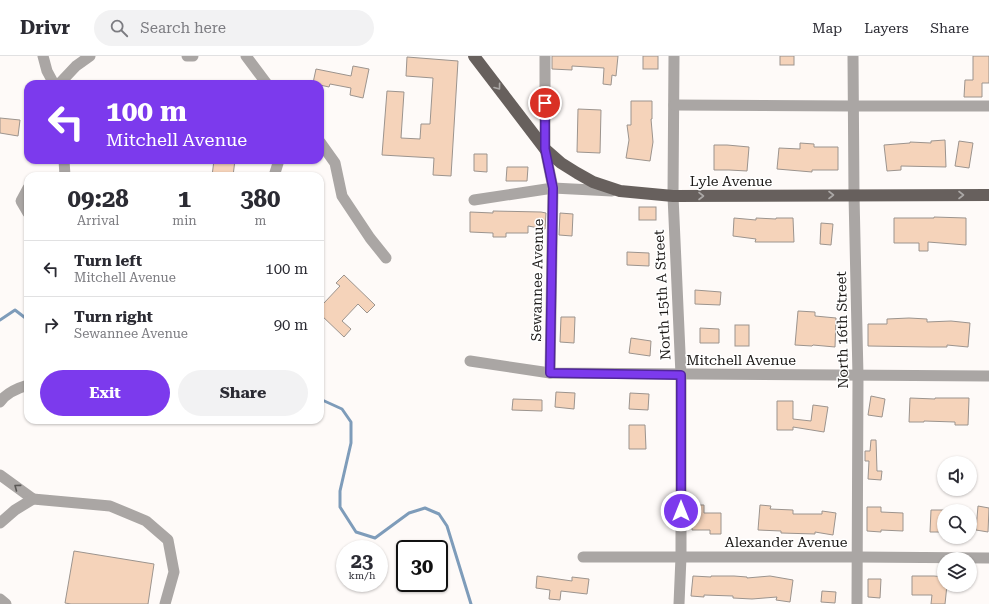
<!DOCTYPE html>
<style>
body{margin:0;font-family:"Roboto Serif",serif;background:#f2f2f3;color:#2b2b33;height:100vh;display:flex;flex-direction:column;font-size:15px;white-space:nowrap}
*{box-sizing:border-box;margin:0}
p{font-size:13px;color:#7c7c81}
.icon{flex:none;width:22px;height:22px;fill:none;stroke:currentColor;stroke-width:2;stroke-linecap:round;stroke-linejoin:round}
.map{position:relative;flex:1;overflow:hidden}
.panel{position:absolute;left:24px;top:116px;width:300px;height:252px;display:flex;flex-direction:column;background:#fff;border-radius:12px;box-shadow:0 1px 3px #0004}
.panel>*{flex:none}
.guide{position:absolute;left:24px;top:24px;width:300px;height:84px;border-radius:12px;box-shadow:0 1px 3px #0004;background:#7c3aed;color:#fff;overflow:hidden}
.fabs{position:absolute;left:937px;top:400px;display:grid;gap:8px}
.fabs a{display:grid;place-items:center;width:40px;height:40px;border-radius:50%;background:#fff;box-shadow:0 1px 3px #0004;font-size:20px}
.speed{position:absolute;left:336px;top:484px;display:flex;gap:8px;font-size:20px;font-weight:700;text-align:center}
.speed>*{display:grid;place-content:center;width:52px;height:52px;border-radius:50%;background:#fff;box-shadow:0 1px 3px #0004;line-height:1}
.speed small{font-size:10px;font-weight:400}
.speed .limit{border:2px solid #111;border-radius:6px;background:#fff;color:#111}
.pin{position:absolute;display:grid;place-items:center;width:34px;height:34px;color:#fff;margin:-17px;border:2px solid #fff;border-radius:50%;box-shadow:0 1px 4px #0007}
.me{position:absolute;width:44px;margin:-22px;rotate:0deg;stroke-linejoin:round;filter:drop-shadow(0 0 3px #0008)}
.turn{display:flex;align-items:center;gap:14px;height:84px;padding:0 16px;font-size:18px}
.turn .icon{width:52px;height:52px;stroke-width:2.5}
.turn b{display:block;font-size:28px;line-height:34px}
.eta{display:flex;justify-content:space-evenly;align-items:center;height:68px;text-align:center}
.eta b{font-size:24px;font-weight:700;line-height:28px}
.cta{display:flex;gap:8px;margin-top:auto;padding:8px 16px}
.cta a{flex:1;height:46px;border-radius:24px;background:#7c3aed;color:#fff;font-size:16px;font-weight:700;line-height:46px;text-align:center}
.cta a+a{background:#f2f2f3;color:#2b2b33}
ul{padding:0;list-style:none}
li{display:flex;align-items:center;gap:12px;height:56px;padding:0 16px;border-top:1px solid #e1e1e2}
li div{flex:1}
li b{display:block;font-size:15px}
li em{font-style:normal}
header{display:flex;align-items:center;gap:24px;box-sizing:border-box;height:56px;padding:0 20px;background:#fff;border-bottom:1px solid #e1e1e2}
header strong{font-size:19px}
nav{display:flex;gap:22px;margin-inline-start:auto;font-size:14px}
.search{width:280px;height:36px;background:#f2f2f3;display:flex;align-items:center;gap:10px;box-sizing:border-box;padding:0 14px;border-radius:22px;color:#7c7c81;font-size:15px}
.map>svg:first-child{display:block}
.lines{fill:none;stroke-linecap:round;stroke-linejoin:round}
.stream{stroke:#7e9cba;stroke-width:3}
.building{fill:#f5d3ba;stroke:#9c948e}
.minor{stroke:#aaa6a4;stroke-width:11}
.major{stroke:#67605d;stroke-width:12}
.oneway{stroke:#aba8a6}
.oneway2{stroke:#5c5957}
.route-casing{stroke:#51269a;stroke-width:10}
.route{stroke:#7c3aed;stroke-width:7}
.labels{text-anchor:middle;stroke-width:3;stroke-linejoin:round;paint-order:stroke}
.street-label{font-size:14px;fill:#1d1a18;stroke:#fff}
</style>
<header>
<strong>Drivr</strong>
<div class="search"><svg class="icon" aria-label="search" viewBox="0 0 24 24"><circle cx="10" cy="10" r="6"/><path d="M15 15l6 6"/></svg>Search here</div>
<nav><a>Map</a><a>Layers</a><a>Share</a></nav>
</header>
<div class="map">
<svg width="989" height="548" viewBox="0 0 989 548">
<rect width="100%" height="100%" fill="#fefaf8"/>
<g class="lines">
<!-- stream -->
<g class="stream">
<polyline points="0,264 15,254 28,264"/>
<polyline points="320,343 342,353 351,366 351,387 340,435 340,451 356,476 375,482 409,457 425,452 439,458 447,470 471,548"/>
</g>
</g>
<!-- building -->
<g class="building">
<polygon points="552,0 618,0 616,20 612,19 611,29 603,28 604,12 572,10 572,14 552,13"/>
<rect x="643" y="0" width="15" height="13"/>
<rect x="780" y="0" width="14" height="9"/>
<polygon points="973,0 989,0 989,27 982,27 982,41 964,41 965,24 973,24"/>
<polygon points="407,1 458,5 451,120 433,119 434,102 382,99 387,35 404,36 401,82 420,83 421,68 430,68 433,22 406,20"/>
<polygon points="353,10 369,13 363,42 350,39 351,32 330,28 329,31 320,29 320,28 313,27 316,13 351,20"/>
<polygon points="631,45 652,45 652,63 651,63 653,86 650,105 626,102 629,84 627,69 631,69"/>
<polygon points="578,53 601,54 600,97 577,96"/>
<polygon points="0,62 20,64 18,80 0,77"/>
<polygon points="945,84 946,111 901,110 901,114 887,115 884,89 910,87 910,86 931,87 931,85"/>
<polygon points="959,85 973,87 969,112 955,110"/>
<polygon points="800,87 814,88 814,91 838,91 838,114 812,114 812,116 777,113 779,92 800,93"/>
<polygon points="714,89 727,89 749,91 747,115 729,114 714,114"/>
<polygon points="474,98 487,98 487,116 474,115"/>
<polygon points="214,104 235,104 233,120 212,120"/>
<polygon points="507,111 528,111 527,125 506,125"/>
<rect x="639" y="151" width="17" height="13"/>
<polygon points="493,155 541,156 546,157 545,173 528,170 528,177 506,177 506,181 493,181 493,177 470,176 470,156 493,157"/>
<polygon points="560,157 573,158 572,180 559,179"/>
<polygon points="934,161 966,162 966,189 928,186 928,195 919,195 919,187 894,187 894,162 934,162"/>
<polygon points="734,162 756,164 756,162 776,163 776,162 793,162 794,186 755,186 756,183 733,180"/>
<polygon points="821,167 833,168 831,189 820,188"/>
<polygon points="627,196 649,197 649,210 627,209"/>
<polygon points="344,219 375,249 367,257 358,248 342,265 351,273 344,281 320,258 320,243 324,247 340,230 336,227"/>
<polygon points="695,234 721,236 720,249 695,248"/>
<polygon points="798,255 815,256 815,260 836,262 835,291 813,289 812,290 795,289"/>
<polygon points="561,261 575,261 574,287 560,286"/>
<polygon points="909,262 927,263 927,266 951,265 970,267 968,291 947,289 947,291 930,291 868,290 868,268 887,268 887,263"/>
<rect x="735" y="269" width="14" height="21"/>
<polygon points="700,272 719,273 719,287 700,287"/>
<polygon points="631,282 651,285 650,300 629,297"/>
<polygon points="556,336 575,337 574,353 555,351"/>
<polygon points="630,337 649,338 648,354 629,353"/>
<polygon points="871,340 885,343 882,361 868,359"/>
<polygon points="910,342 935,343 935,342 969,342 968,369 955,369 955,366 924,365 924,366 909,366"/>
<polygon points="513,343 542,344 542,355 512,354"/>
<polygon points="777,345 793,345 793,363 811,365 813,349 828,351 824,376 793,371 793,374 777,374"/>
<polygon points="629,369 645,369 646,393 629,393"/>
<polygon points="871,384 876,384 877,415 882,415 881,424 868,423 869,405 865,405 865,395 870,395"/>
<polygon points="692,449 704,449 704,457 721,457 721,478 710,478 710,474 692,474"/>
<polygon points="760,449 771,450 770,453 793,454 793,458 822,458 822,455 836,457 833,479 815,476 815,478 781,477 781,475 758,474"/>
<polygon points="978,450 989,452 988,476 976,474"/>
<polygon points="867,451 881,451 881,456 903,457 903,475 881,474 881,476 867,475"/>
<polygon points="931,454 944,454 944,476 930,476"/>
<polygon points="74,495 154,508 148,548 71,548 65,547"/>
<polygon points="537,520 572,525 572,521 589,523 587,538 561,535 560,544 549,543 550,534 536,532"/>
<polygon points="693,520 711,521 711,520 734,520 747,521 747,522 770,520 793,524 790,546 776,544 777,541 752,543 733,542 733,540 704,539 704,541 691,540"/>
<polygon points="912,520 934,520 944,521 944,529 947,529 945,548 931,548 932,539 912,539"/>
<polygon points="868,523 881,523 880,542 868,541"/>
<polygon points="822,535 836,536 835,547 821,546"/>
</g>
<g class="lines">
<!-- minor -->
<g class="minor">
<polyline points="43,0 47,15 54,28"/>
<polyline points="187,0 193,0"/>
<polyline points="246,0 267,28"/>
<polyline points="545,0 545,93 553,132 550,317"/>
<polyline points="674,0 673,140 681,319 681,501 679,548"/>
<polyline points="853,0 854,139 858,320 857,548"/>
<polyline points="59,28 76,10 90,0"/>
<polyline points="674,49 853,50 989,50"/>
<polyline points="320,86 335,107 342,140 370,182 386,202"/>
<polyline points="64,104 65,120"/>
<polyline points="274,120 279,104"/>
<polyline points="28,132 21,145 28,157"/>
<polyline points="474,144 553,132 612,135"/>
<polyline points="470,305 550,317 989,320"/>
<path d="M 0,346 C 6,337 18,332 28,329"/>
<polyline points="0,419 33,443"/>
<polyline points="0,467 15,454 33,443 110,450 146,465 168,484 174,516 165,548"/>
<polyline points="583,501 857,501 989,502"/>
<polyline points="0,543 6,548"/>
</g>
<!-- major -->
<polyline class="major" points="474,0 545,93 561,107 577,117 593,126 620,135 673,140 989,139"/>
</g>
<!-- one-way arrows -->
<defs><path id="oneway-chevron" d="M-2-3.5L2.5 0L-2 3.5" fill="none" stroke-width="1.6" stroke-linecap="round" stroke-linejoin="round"/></defs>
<g class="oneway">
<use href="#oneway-chevron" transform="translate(498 31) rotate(53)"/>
<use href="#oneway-chevron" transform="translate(831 139)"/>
<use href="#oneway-chevron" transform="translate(961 139)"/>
<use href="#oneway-chevron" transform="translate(701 140)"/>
</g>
<use class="oneway2" href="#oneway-chevron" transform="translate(17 431) rotate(-143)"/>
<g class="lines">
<!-- route casing -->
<g class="route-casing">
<polyline id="route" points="545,47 545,93 553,132 550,317 681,319 681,455"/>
</g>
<!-- route -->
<use href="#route" class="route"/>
</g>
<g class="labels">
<!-- street labels -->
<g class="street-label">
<text x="731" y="130">Lyle Avenue</text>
<text transform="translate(537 224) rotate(-89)" y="5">Sewannee Avenue</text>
<text transform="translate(662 239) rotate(-93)" y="5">North 15th A Street</text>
<text transform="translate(842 274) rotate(-91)" y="5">North 16th Street</text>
<text x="741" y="309">Mitchell Avenue</text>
<text x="786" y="491">Alexander Avenue</text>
</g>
</g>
</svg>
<div class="fabs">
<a><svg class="icon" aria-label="sound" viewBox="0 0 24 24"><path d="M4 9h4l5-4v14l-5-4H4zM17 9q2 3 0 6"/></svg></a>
<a><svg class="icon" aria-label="search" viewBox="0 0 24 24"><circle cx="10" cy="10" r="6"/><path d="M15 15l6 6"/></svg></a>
<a><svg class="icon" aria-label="layers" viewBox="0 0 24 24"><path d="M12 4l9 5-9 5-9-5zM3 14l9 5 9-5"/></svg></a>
</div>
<div class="speed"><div>23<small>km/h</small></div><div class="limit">30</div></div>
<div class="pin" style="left:545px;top:47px;background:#d93025"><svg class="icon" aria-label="arrive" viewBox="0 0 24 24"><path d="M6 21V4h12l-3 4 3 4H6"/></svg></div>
<svg class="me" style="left:681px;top:455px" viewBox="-20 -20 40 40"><circle r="17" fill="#7c3aed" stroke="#fff" stroke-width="3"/><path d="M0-11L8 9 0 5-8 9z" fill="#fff"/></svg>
<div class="guide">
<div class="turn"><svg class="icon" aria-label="left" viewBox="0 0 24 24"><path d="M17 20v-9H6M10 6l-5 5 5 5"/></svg><div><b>100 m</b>Mitchell Avenue</div></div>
</div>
<section class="panel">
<div class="eta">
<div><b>09:28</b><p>Arrival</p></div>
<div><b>1</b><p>min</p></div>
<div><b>380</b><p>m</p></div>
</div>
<ul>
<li><svg class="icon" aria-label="left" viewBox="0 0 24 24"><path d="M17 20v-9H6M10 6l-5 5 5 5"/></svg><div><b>Turn left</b><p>Mitchell Avenue</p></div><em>100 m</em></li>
<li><svg class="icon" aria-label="right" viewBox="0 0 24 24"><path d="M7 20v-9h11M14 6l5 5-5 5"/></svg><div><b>Turn right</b><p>Sewannee Avenue</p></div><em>90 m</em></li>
</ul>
<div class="cta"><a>Exit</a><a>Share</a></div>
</section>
</div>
